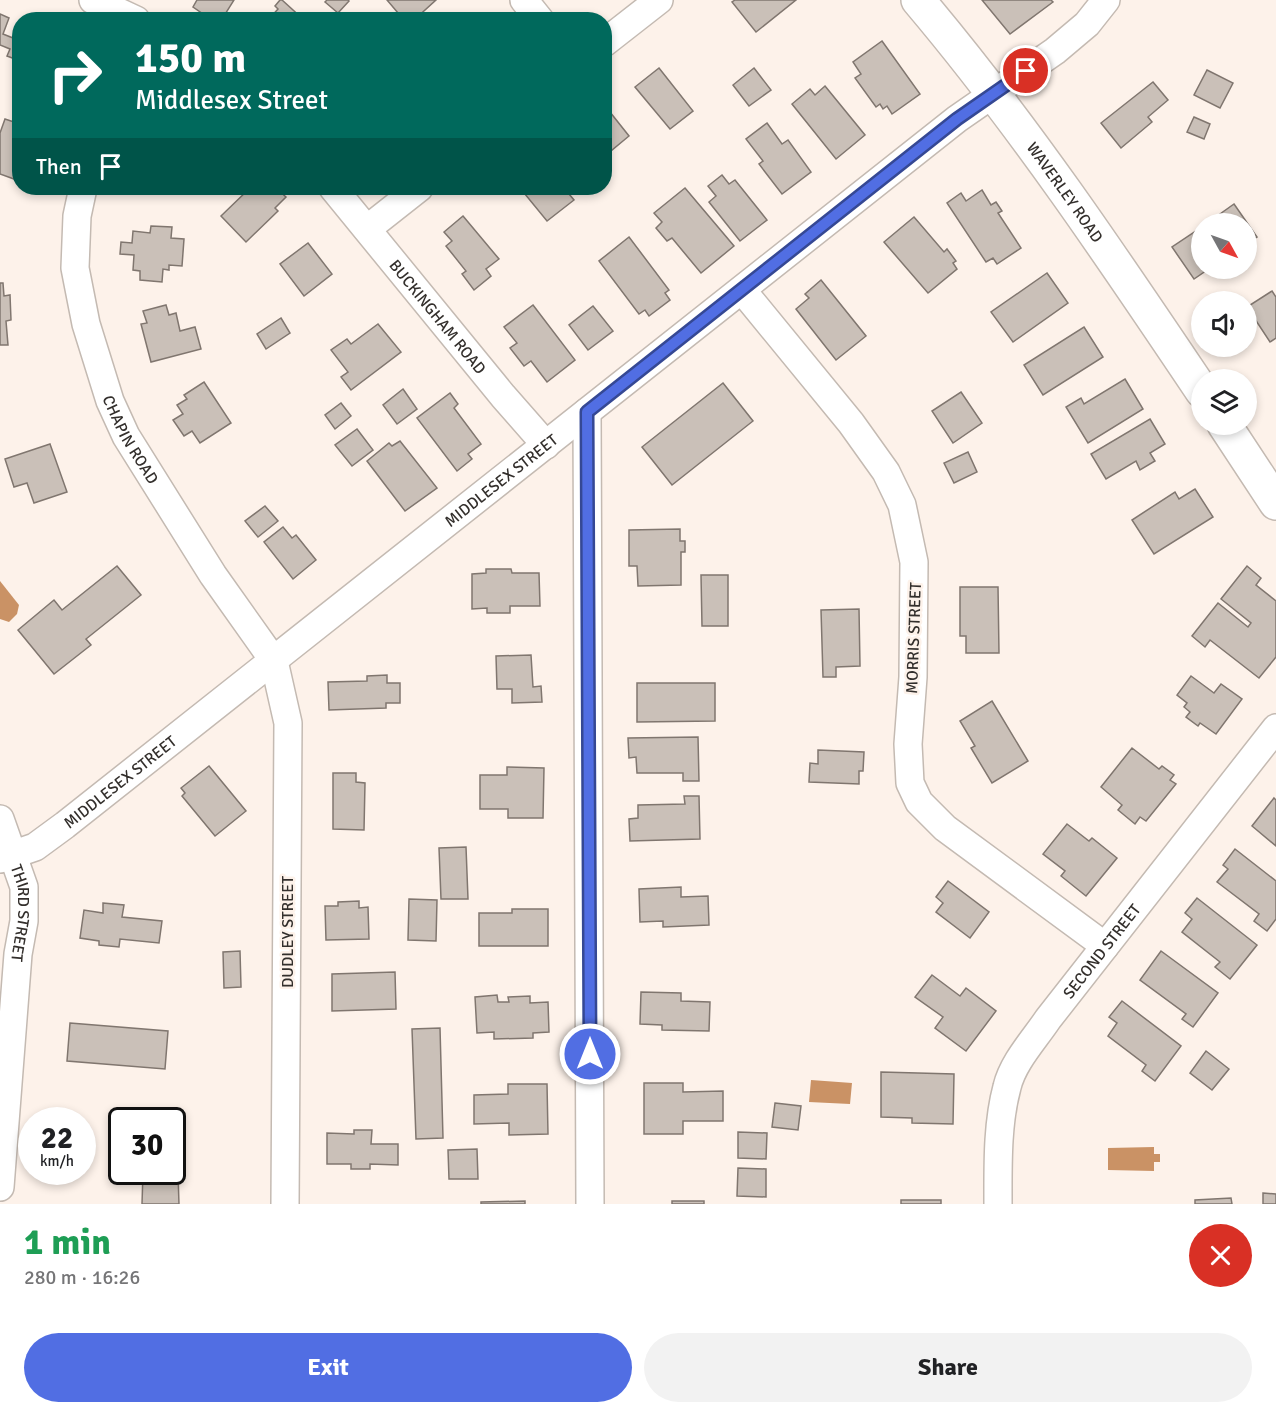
<!DOCTYPE html>
<meta charset="utf-8">
<style>
body{margin:0;font-family:Signika,sans-serif;background:#f2f2f2;color:#202124;height:100vh;display:flex;flex-direction:column;font-size:22px;white-space:nowrap}
*{box-sizing:border-box;margin:0}
p{font-size:20px;color:#757577}
.icon{flex:none;width:33px;height:33px;fill:none;stroke:currentColor;stroke-width:2;stroke-linecap:round;stroke-linejoin:round}
.map{position:relative;height:1204px;overflow:hidden}
.side{display:flex;flex-direction:column;background:#fff;flex:1}
.side>*{flex:none}
.hud{position:absolute;left:12px;top:12px;width:600px;height:183px;border-radius:24px;box-shadow:0 3px 9px #0003;background:#00695c;color:#fff;overflow:hidden}
.needle{width:39px;rotate:130deg}
.fabs{position:absolute;left:1191px;top:213px;display:grid;gap:12px}
.fabs a{display:grid;place-items:center;width:66px;height:66px;border-radius:50%;background:#fff;box-shadow:0 3px 9px #0003;font-size:30px}
.speed{position:absolute;left:18px;top:1107px;display:flex;gap:12px;font-size:30px;font-weight:700;text-align:center}
.speed>*{display:grid;place-content:center;width:78px;height:78px;border-radius:50%;background:#fff;box-shadow:0 3px 9px #0003;line-height:1}
.speed small{font-size:15px;font-weight:400}
.speed .limit{border:3px solid #111;border-radius:9px;background:#fff;color:#111}
.pin{position:absolute;display:grid;place-items:center;width:51px;height:51px;color:#fff;margin:-26px;border:3px solid #fff;border-radius:50%;box-shadow:0 2px 6px #0007}
.me{position:absolute;width:66px;margin:-33px;rotate:0deg;stroke-linejoin:round;filter:drop-shadow(0 0 4px #0008)}
.turn{display:flex;align-items:center;gap:21px;height:126px;padding:0 24px;font-size:27px}
.turn .icon{width:78px;height:78px;stroke-width:2.5}
.turn b{display:block;font-size:42px;line-height:51px}
.then{display:flex;align-items:center;height:57px;padding:0 24px;background:#0003;gap:12px;font-size:22px}
.round{display:grid;place-items:center;flex:none;width:63px;height:63px;border-radius:32px;background:#f2f2f2}
.overview{display:flex;align-items:center;justify-content:space-between;height:102px;padding:0 24px}
h1{font-size:36px;font-weight:700;line-height:45px;color:#1e9e55}
.primary-button{display:flex;gap:12px;margin-top:auto;padding:12px 24px}
.primary-button a{flex:1;height:69px;border-radius:36px;background:#516ee3;color:#fff;font-size:24px;font-weight:700;line-height:69px;text-align:center}
.primary-button a+a{background:#f2f2f2;color:#202124}
.map>svg:first-child{display:block}
.water{fill:#ca9265}
.building{fill:#cac0b8;stroke:#80766f;stroke-width:1.5}
.lines{fill:none;stroke-linecap:round;stroke-linejoin:round}
.street-casing{stroke:#c4bab2;stroke-width:30}
.secondary-casing{stroke:#c4bab2;stroke-width:36}
.street{stroke:#fff;stroke-width:27}
.secondary{stroke:#fff;stroke-width:33}
.route-casing{stroke:#354894;stroke-width:15}
.route{stroke:#516ee3;stroke-width:10}
.labels{text-anchor:middle;stroke-width:5;stroke-linejoin:round;paint-order:stroke}
.street-label{font-size:16px;fill:#332f2c;stroke:#fdf2ea}
</style>
<div class="map">
<svg width="1276" height="1204" viewBox="0 0 1276 1204">
<rect width="100%" height="100%" fill="#fdf2ea"/>
<!-- water -->
<g class="water">
<polygon points="0,581 19,605 17,614 9,622 0,619"/>
<polygon points="811,1080 852,1083 850,1104 809,1102"/>
<polygon points="1154,1147 1154,1154 1160,1154 1160,1162 1154,1162 1154,1171 1108,1170 1108,1148"/>
</g>
<!-- building -->
<g class="building">
<polygon points="197,0 234,0 224,16 220,13 216,20 212,20 193,7"/>
<polygon points="280,0 282,0 304,20 268,20 278,9 275,6"/>
<polygon points="327,0 348,0 349,1 338,13 325,2"/>
<polygon points="387,0 436,0 414,20 404,20"/>
<polygon points="735,0 796,0 756,32 732,2"/>
<polygon points="982,0 1051,0 1053,2 1010,34"/>
<polygon points="0,14 9,18 3,34 13,38 20,22 20,61 7,56 10,49 0,45"/>
<polygon points="882,41 920,94 892,114 887,106 883,109 880,104 876,107 855,78 861,74 853,62"/>
<polygon points="659,68 693,111 670,129 635,87"/>
<polygon points="754,68 771,90 749,106 733,85"/>
<polygon points="1207,70 1233,83 1220,108 1194,95"/>
<polygon points="1153,82 1168,100 1148,117 1152,122 1121,148 1101,123"/>
<polygon points="825,86 865,135 836,159 792,104 810,89 815,95"/>
<polygon points="606,107 629,136 605,156 609,162 604,165 604,109"/>
<polygon points="1194,117 1210,124 1204,139 1187,132"/>
<polygon points="5,119 20,124 20,167 14,179 0,174 0,133"/>
<polygon points="767,123 782,144 788,140 811,172 782,194 759,164 763,161 746,139"/>
<polygon points="722,175 729,184 735,180 767,220 740,241 709,202 716,196 708,186"/>
<polygon points="250,188 258,188 262,192 267,188 276,188 286,197 275,208 278,211 246,242 221,216"/>
<polygon points="520,188 564,188 574,200 547,221"/>
<polygon points="685,188 734,246 701,273 672,238 667,241 656,228 662,222 654,213"/>
<polygon points="982,190 991,205 996,202 1002,211 998,213 1021,248 997,264 993,258 986,262 947,203 961,193 966,201"/>
<polygon points="1234,204 1257,237 1246,244 1246,224 1206,224"/>
<polygon points="463,216 499,259 486,269 491,276 474,290 462,274 466,271 446,246 452,241 444,232"/>
<polygon points="914,217 944,252 947,249 956,261 953,263 957,269 928,293 884,242"/>
<polygon points="151,226 172,227 171,238 184,239 182,266 169,265 169,270 163,269 162,282 140,280 140,271 133,270 134,255 120,254 121,242 132,243 133,231 150,233"/>
<polygon points="1202,227 1202,268 1210,268 1194,279 1172,247"/>
<polygon points="629,237 669,290 665,293 670,300 649,316 645,310 639,314 599,261"/>
<polygon points="308,243 332,274 304,296 280,264"/>
<polygon points="1047,273 1068,303 1013,342 991,312"/>
<polygon points="821,280 866,336 836,360 796,309 809,298 805,294"/>
<polygon points="0,283 3,283 4,296 10,295 11,320 6,321 8,345 0,345"/>
<polygon points="1272,291 1276,297 1276,338 1270,342 1247,307"/>
<polygon points="166,305 169,315 176,313 180,331 195,327 201,349 151,362 141,324 147,323 143,311"/>
<polygon points="533,305 575,360 547,382 531,361 524,366 510,348 517,343 504,327"/>
<polygon points="593,306 613,331 588,350 569,325"/>
<polygon points="281,318 290,333 266,349 257,334"/>
<polygon points="378,324 401,352 351,390 341,377 348,372 331,350 347,339 351,344"/>
<polygon points="1084,327 1103,357 1043,395 1024,365"/>
<polygon points="1125,379 1143,409 1088,443 1066,407 1081,398 1084,404"/>
<polygon points="204,382 231,423 200,443 192,431 184,436 173,420 183,414 177,405 187,399 184,395"/>
<polygon points="723,383 753,421 672,485 642,447"/>
<polygon points="403,389 417,409 397,424 383,405"/>
<polygon points="961,392 982,423 953,443 932,411"/>
<polygon points="450,393 458,404 454,408 481,444 468,454 472,459 457,471 417,418"/>
<polygon points="341,403 351,416 335,429 325,415"/>
<polygon points="1150,419 1165,444 1150,453 1155,461 1140,470 1136,461 1106,479 1091,454"/>
<polygon points="357,429 373,450 352,466 335,445"/>
<polygon points="400,441 437,488 405,511 367,461 389,443 392,446"/>
<polygon points="50,444 67,492 34,503 27,483 14,487 5,459"/>
<polygon points="968,452 977,472 954,483 944,463"/>
<polygon points="1195,489 1213,517 1154,554 1132,520 1175,492 1179,499"/>
<polygon points="265,506 278,521 258,537 245,521"/>
<polygon points="283,527 292,538 296,535 316,560 293,579 264,542"/>
<polygon points="680,529 680,541 685,541 685,552 681,552 681,585 638,586 637,566 629,566 629,530"/>
<polygon points="117,566 141,595 86,639 91,645 54,674 18,630 54,600 62,610"/>
<polygon points="1247,566 1261,578 1256,585 1276,601 1276,657 1259,678 1210,640 1205,647 1192,636 1218,603 1248,627 1251,623 1221,599"/>
<polygon points="486,569 511,569 512,573 539,573 540,606 510,606 510,613 487,613 487,608 472,609 472,574 486,573"/>
<polygon points="701,575 728,575 728,626 702,626"/>
<polygon points="960,587 998,587 999,653 966,653 966,636 960,636"/>
<polygon points="859,609 860,666 836,667 836,677 823,677 821,610"/>
<polygon points="531,655 533,687 541,686 542,702 512,703 512,689 497,689 496,656"/>
<polygon points="387,675 387,683 400,683 400,703 386,703 386,708 329,710 328,682 367,681 367,676"/>
<polygon points="1191,676 1214,693 1221,684 1242,699 1216,734 1200,723 1198,726 1186,717 1190,712 1184,707 1187,703 1177,695"/>
<polygon points="637,683 715,683 715,721 637,722"/>
<polygon points="992,701 1028,761 992,783 971,748 975,746 960,721"/>
<polygon points="698,737 699,781 683,781 683,773 637,773 636,757 629,758 628,738"/>
<polygon points="1132,748 1159,769 1162,766 1174,775 1170,780 1176,784 1146,821 1140,817 1135,824 1118,810 1122,805 1101,787"/>
<polygon points="818,750 864,752 863,771 859,771 859,784 809,782 810,763 818,764"/>
<polygon points="209,766 246,811 215,836 182,796 185,793 181,788"/>
<polygon points="507,767 544,768 543,818 508,818 508,809 480,809 480,775 507,775"/>
<polygon points="333,773 356,773 356,782 365,783 364,830 333,829"/>
<polygon points="684,796 699,796 700,839 630,841 629,819 638,818 638,805 685,804"/>
<polygon points="1274,798 1276,800 1276,846 1252,826"/>
<polygon points="1067,824 1089,841 1092,838 1117,858 1086,896 1061,876 1065,871 1043,854"/>
<polygon points="466,847 468,899 441,899 439,848"/>
<polygon points="1235,849 1276,881 1276,919 1267,931 1254,921 1259,914 1217,882 1228,869 1223,865"/>
<polygon points="948,881 989,912 970,938 936,912 943,903 936,897"/>
<polygon points="681,887 681,897 708,896 709,925 663,927 663,921 640,922 639,889"/>
<polygon points="1197,898 1257,945 1230,979 1215,967 1220,962 1182,932 1192,919 1185,913"/>
<polygon points="409,899 437,900 436,941 408,940"/>
<polygon points="359,901 359,908 368,907 369,939 326,940 325,906 338,906 338,902"/>
<polygon points="103,903 124,905 122,917 162,921 159,943 120,939 119,947 99,945 99,941 80,938 84,910 103,913"/>
<polygon points="512,909 548,909 548,946 479,946 479,913 512,913"/>
<polygon points="240,951 241,987 224,988 223,952"/>
<polygon points="1161,951 1218,993 1193,1027 1182,1019 1186,1014 1140,980"/>
<polygon points="395,972 396,1009 332,1011 332,974"/>
<polygon points="932,975 960,996 966,988 996,1011 966,1051 935,1028 943,1017 915,997"/>
<polygon points="641,992 681,993 681,1001 710,1002 709,1031 662,1030 662,1025 640,1024"/>
<polygon points="497,995 498,1002 509,1002 508,997 530,996 530,1003 548,1002 549,1032 533,1033 533,1038 494,1039 494,1032 477,1033 475,997"/>
<polygon points="1122,1001 1181,1046 1155,1081 1142,1071 1146,1065 1108,1036 1117,1023 1109,1017"/>
<polygon points="70,1023 168,1031 165,1069 67,1061"/>
<polygon points="440,1028 443,1138 416,1139 412,1029"/>
<polygon points="1206,1051 1229,1069 1212,1090 1190,1073"/>
<polygon points="881,1072 954,1074 953,1124 912,1123 912,1118 881,1117"/>
<polygon points="644,1083 683,1083 683,1092 723,1091 723,1121 683,1121 683,1134 644,1134"/>
<polygon points="508,1084 547,1084 548,1134 509,1135 509,1123 474,1124 474,1095 508,1094"/>
<polygon points="775,1103 801,1106 798,1130 772,1127"/>
<polygon points="354,1130 372,1130 371,1144 398,1144 398,1165 370,1164 370,1169 351,1169 351,1164 327,1164 327,1133 354,1134"/>
<polygon points="738,1132 767,1133 766,1159 738,1158"/>
<polygon points="477,1149 478,1179 449,1179 448,1150"/>
<polygon points="738,1168 766,1169 766,1197 737,1196"/>
<polygon points="143,1172 178,1174 179,1204 142,1204"/>
<polygon points="1263,1193 1276,1194 1276,1204 1263,1204"/>
<polygon points="1231,1198 1232,1204 1195,1204 1195,1200"/>
<rect x="901" y="1200" width="40" height="4"/>
<polygon points="525,1201 525,1204 481,1204 481,1202"/>
<rect x="672" y="1201" width="32" height="3"/>
</g>
<g class="lines">
<!-- street casing -->
<g class="street-casing">
<g id="street">
<polyline points="93,0 136,20"/>
<polyline points="524,0 540,20"/>
<polyline points="604,43 659,0"/>
<path id="s1" d="M 83,188 L 77,216 L 75,268 L 86,324 L 110,401 L 126,436 L 213,575 L 274,661 L 288,723 L 285,1204"/>
<path id="s2" d="M 333,188 L 503,396 L 546,445"/>
<polyline points="367,229 419,188"/>
<polyline points="742,290 851,423 886,472 902,505 914,562 913,677 908,744 910,783 919,802 945,828 1105,946"/>
<polyline points="587,412 590,1204"/>
<path id="s3" d="M 0,819 L 24,887 L 24,921 L 18,954 L 0,1187"/>
<path id="s4" d="M 0,859 L 35,847 L 65,825 L 957,119 L 1055,51 L 1087,24 L 1106,0"/>
<path id="s5" d="M 998,1204 C 998,1166 997,1124 1007,1087 C 1013,1062 1034,1040 1048,1019 L 1276,728"/>
</g>
</g>
<!-- secondary casing -->
<g class="secondary-casing">
<g id="secondary">
<path id="s6" d="M 918,0 C 1022,123 1112,257 1202,391"/>
<polyline points="1224,424 1276,503"/>
</g>
</g>
<!-- street -->
<use href="#street" class="street"/>
<!-- secondary -->
<use href="#secondary" class="secondary"/>
</g>
<g class="lines">
<!-- route casing -->
<g class="route-casing">
<polyline id="route" points="590,1054 587,412 957,119 1026,71"/>
</g>
<!-- route -->
<use href="#route" class="route"/>
</g>
<g class="labels">
<!-- street labels -->
<g class="street-label">
<text dy="6" stroke="none"><textPath href="#s6" startOffset="242">WAVERLEY ROAD</textPath></text>
<text dy="6" stroke="none"><textPath href="#s2" startOffset="166">BUCKINGHAM ROAD</textPath></text>
<text dy="6" stroke="none"><textPath href="#s1" startOffset="262">CHAPIN ROAD</textPath></text>
<text dy="6" stroke="none"><textPath href="#s4" startOffset="630">MIDDLESEX STREET</textPath></text>
<text transform="translate(913 638) rotate(-88)" y="6">MORRIS STREET</text>
<text dy="6" stroke="none"><textPath href="#s4" startOffset="144">MIDDLESEX STREET</textPath></text>
<text dy="6" stroke="none"><textPath href="#s3" startOffset="98">THIRD STREET</textPath></text>
<text transform="translate(287 932) rotate(-90)" y="6">DUDLEY STREET</text>
<text dy="6" stroke="none"><textPath href="#s5" startOffset="284">SECOND STREET</textPath></text>
</g>
</g>
</svg>
<div class="fabs">
<a><svg class="needle" viewBox="-14 -14 28 28"><path d="M0-13l5 13h-10z" fill="#e53935"/><path d="M0 13l5-13h-10z" fill="#757577"/></svg></a>
<a><svg class="icon" aria-label="sound" viewBox="0 0 24 24"><path d="M4 9h4l5-4v14l-5-4H4zM17 9q2 3 0 6"/></svg></a>
<a><svg class="icon" aria-label="layers" viewBox="0 0 24 24"><path d="M12 4l9 5-9 5-9-5zM3 14l9 5 9-5"/></svg></a>
</div>
<div class="speed"><div>22<small>km/h</small></div><div class="limit">30</div></div>
<div class="pin" style="left:1026px;top:71px;background:#d93025"><svg class="icon" aria-label="arrive" viewBox="0 0 24 24"><path d="M6 21V4h12l-3 4 3 4H6"/></svg></div>
<svg class="me" style="left:590px;top:1054px" viewBox="-20 -20 40 40"><circle r="17" fill="#516ee3" stroke="#fff" stroke-width="3"/><path d="M0-11L8 9 0 5-8 9z" fill="#fff"/></svg>
<div class="hud">
<div class="turn"><svg class="icon" aria-label="right" viewBox="0 0 24 24"><path d="M7 20v-9h11M14 6l5 5-5 5"/></svg><div><b>150 m</b>Middlesex Street</div></div>
<div class="then">Then<svg class="icon" aria-label="arrive" viewBox="0 0 24 24"><path d="M6 21V4h12l-3 4 3 4H6"/></svg></div>
</div>
</div>
<section class="side">
<div class="overview"><div><h1>1 min</h1><p>280 m · 16:26</p></div><a class="round" style="background:#d93025;color:#fff"><svg class="icon" aria-label="close" viewBox="0 0 24 24"><path d="M6 6l12 12M18 6L6 18"/></svg></a></div>
<div class="primary-button"><a>Exit</a><a>Share</a></div>
</section>
